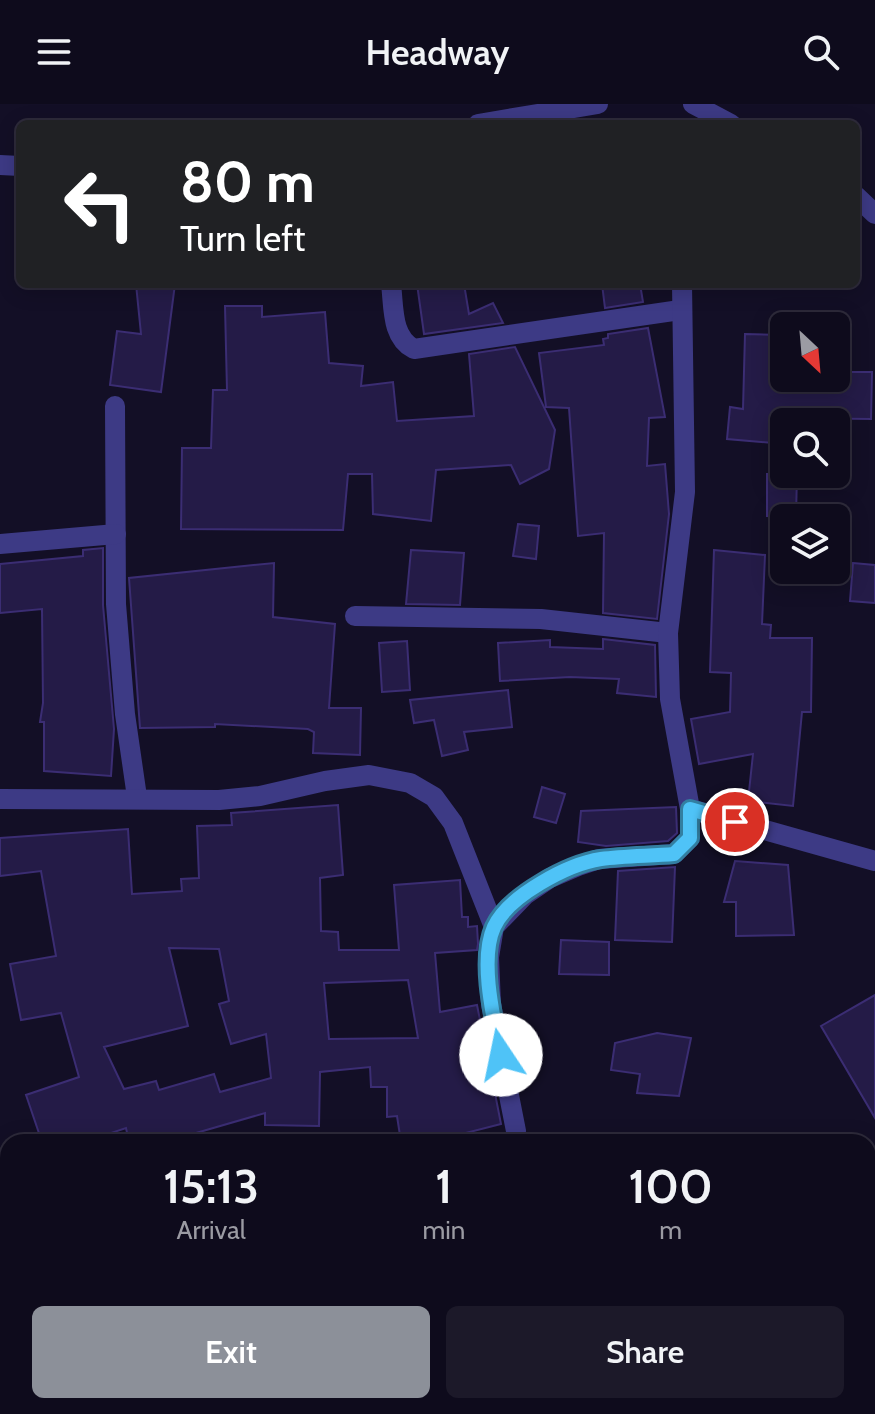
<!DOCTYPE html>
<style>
body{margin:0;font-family:Cabin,sans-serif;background:#1c1929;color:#f1f3f6;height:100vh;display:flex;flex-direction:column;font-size:30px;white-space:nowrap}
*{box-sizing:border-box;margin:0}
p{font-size:26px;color:#9b9ba3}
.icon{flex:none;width:44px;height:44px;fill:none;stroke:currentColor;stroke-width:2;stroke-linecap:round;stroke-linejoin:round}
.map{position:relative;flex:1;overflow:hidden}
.details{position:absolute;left:0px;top:1030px;width:876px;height:280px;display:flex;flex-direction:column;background:#0e0b1c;border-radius:24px 24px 0 0;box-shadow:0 4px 20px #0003,0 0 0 2px #2e2b3b}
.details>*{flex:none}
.guide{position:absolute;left:16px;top:16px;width:844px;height:168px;border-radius:12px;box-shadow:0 4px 20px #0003,0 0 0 2px #2e2b3b;background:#202124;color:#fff;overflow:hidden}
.needle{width:52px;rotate:154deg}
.buttons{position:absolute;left:770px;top:208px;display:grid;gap:16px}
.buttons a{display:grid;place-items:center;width:80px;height:80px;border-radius:12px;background:#0e0b1c;box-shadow:0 4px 20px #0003,0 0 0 2px #2e2b3b;font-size:40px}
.pin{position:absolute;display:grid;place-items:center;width:68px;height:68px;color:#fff;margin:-34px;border:4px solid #fff;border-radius:50%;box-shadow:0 2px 8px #0007}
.me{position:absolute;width:88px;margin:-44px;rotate:349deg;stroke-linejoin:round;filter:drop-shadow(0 0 6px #0008)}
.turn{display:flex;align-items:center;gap:28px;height:168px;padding:0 32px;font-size:36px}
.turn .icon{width:104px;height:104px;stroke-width:2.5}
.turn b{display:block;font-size:56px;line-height:68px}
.eta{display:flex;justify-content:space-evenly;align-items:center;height:136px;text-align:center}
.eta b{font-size:48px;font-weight:600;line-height:56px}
.cta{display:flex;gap:16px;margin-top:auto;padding:16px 32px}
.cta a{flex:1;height:92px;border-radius:12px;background:#8c9099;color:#fff;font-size:32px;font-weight:600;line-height:92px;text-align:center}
.cta a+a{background:#1c1929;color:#f1f3f6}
header{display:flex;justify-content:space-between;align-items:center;height:104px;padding:0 32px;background:#0e0b1c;font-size:36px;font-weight:600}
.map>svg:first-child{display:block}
.building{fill:#241b47;stroke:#3b2d73;stroke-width:2;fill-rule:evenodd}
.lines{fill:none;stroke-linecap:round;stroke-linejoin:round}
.minor{stroke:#3d3a85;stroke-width:20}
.route-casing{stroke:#337fa1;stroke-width:20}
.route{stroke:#4fc3f7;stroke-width:14}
</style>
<header><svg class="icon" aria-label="menu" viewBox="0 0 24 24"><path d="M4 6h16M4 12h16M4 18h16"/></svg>Headway<svg class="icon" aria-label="search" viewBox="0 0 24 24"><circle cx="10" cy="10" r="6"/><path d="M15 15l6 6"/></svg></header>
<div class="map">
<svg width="875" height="1310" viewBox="0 0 875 1310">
<rect width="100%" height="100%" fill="#130f26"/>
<!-- building -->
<g class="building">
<polygon points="136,180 175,180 161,288 110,281 117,227 141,230"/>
<polygon points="417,180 464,180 469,210 493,199 503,219 424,230"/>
<polygon points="602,180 640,180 643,198 605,204"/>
<polygon points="225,202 262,202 262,213 325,208 329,259 363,262 361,282 393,278 397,317 474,312 469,250 515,243 555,326 549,365 520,380 511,361 436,366 431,417 373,410 372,370 348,370 343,426 181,425 182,344 211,344 213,286 227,286"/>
<polygon points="648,224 665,313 649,314 647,362 665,360 669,410 657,515 603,509 604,429 578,432 569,304 546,303 539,249 604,241 603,235 608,234 608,230"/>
<polygon points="745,230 784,231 784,274 836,274 836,268 872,268 871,315 790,314 790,318 784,318 784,340 727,335 730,303 743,305"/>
<polygon points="767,370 797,370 796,413 767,412"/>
<polygon points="518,420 539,422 536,455 513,452"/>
<polygon points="103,444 103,501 114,625 111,672 44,667 44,618 40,618 43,599 42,505 0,509 0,460 83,452 83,446"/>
<polygon points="411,446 464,449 460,501 406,500"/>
<polygon points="714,446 765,451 762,520 771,521 770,534 812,534 811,608 802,608 793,702 748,697 753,650 699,660 691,615 730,608 731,569 710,568"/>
<polygon points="274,459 273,513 335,520 329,604 361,604 360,651 313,649 314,628 308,625 215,620 215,623 140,624 129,474"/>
<polygon points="853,459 875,461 875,499 850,497"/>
<polygon points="603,535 655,541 656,593 617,589 619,575 570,573 500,577 498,539 550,536 550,543 603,545"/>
<polygon points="407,537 410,586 382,588 379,539"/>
<polygon points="508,586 512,623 464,628 468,646 442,652 434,616 414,619 410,596"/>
<polygon points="542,683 565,690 556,719 534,713"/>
<path d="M 338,701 L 343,771 L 320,774 L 321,827 L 338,828 L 339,846 L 399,846 L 394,781 L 460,776 L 462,813 L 468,813 L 468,823 L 477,822 L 478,840 L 477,846 L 435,849 L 440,908 L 477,901 L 482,926 L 471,928 L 479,973 L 491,969 L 501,1020 L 446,1034 L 446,1038 L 401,1038 L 397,1012 L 387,1013 L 387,983 L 371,983 L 370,963 L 320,968 L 319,1022 L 265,1021 L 265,1009 L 165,1038 L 129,1038 L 126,1024 L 84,1038 L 42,1038 L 26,991 L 79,973 L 61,909 L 21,916 L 10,860 L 56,852 L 41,767 L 0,772 L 0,734 L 128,725 L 132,790 L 182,787 L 181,775 L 199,774 L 197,722 L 232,721 L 231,709 ZM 169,844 L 219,845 L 229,897 L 219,900 L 231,940 L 266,930 L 271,974 L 220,988 L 214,970 L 159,986 L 156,977 L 124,985 L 104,943 L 188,922 ZM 408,876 L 418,934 L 329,935 L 324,879 Z"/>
<polygon points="676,703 677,729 668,737 606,742 578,738 581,707"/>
<polygon points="735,757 788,761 794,831 736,832 736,798 724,798"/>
<polygon points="675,763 672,838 615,836 618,767"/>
<polygon points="561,836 609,838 609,871 559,870"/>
<polygon points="875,891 875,1014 821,922"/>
<polygon points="657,929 691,934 679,992 637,989 640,970 611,966 615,939"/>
</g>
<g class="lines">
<!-- minor -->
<g class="minor">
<polyline points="693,0 731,20"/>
<polyline points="478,20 598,0"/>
<polyline points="0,61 20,62"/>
<polyline points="856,92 875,110"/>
<path d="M 391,180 C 394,203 391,233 414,245 L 680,206"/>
<polyline points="115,302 116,500 125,610 137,693"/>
<polyline points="0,440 116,430"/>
<polyline points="355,512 541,515 668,529"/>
<polyline points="0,695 219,696 260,692 325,677 369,671 410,679 434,693 453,719 494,823"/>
<polyline points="690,705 875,757"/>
<polyline points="516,1027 491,900 489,853 494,823 525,791 550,774 578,762 599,755 674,750 690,734 690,705 670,595 668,529 685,388 682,180"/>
<polyline points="0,1067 8,1077"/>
<polyline points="204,1302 210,1310"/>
</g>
</g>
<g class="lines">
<!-- route casing -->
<g class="route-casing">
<path id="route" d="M 501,951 C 494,917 479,856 494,823 C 508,792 568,760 601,755 C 624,752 650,752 674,750 L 690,734 L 690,705 L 735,718"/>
</g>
<!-- route -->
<use href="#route" class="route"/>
</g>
</svg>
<div class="buttons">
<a><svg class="needle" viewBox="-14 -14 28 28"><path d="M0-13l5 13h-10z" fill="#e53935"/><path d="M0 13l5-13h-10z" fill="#9b9ba3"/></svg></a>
<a><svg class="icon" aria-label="search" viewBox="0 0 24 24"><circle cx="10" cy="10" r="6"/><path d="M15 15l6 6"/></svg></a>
<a><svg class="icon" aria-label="layers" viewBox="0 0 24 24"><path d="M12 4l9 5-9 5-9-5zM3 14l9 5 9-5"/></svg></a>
</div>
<div class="pin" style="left:735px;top:718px;background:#d93025"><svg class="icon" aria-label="arrive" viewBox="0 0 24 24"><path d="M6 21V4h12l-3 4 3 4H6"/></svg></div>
<svg class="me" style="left:501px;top:951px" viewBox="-20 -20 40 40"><circle r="19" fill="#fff"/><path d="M0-13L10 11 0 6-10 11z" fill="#4fc3f7"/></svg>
<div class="guide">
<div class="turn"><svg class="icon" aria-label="left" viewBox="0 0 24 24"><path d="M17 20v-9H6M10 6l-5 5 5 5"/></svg><div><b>80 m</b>Turn left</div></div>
</div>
<section class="details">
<div class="eta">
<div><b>15:13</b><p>Arrival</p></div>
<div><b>1</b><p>min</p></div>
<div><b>100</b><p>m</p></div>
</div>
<div class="cta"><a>Exit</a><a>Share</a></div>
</section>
</div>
